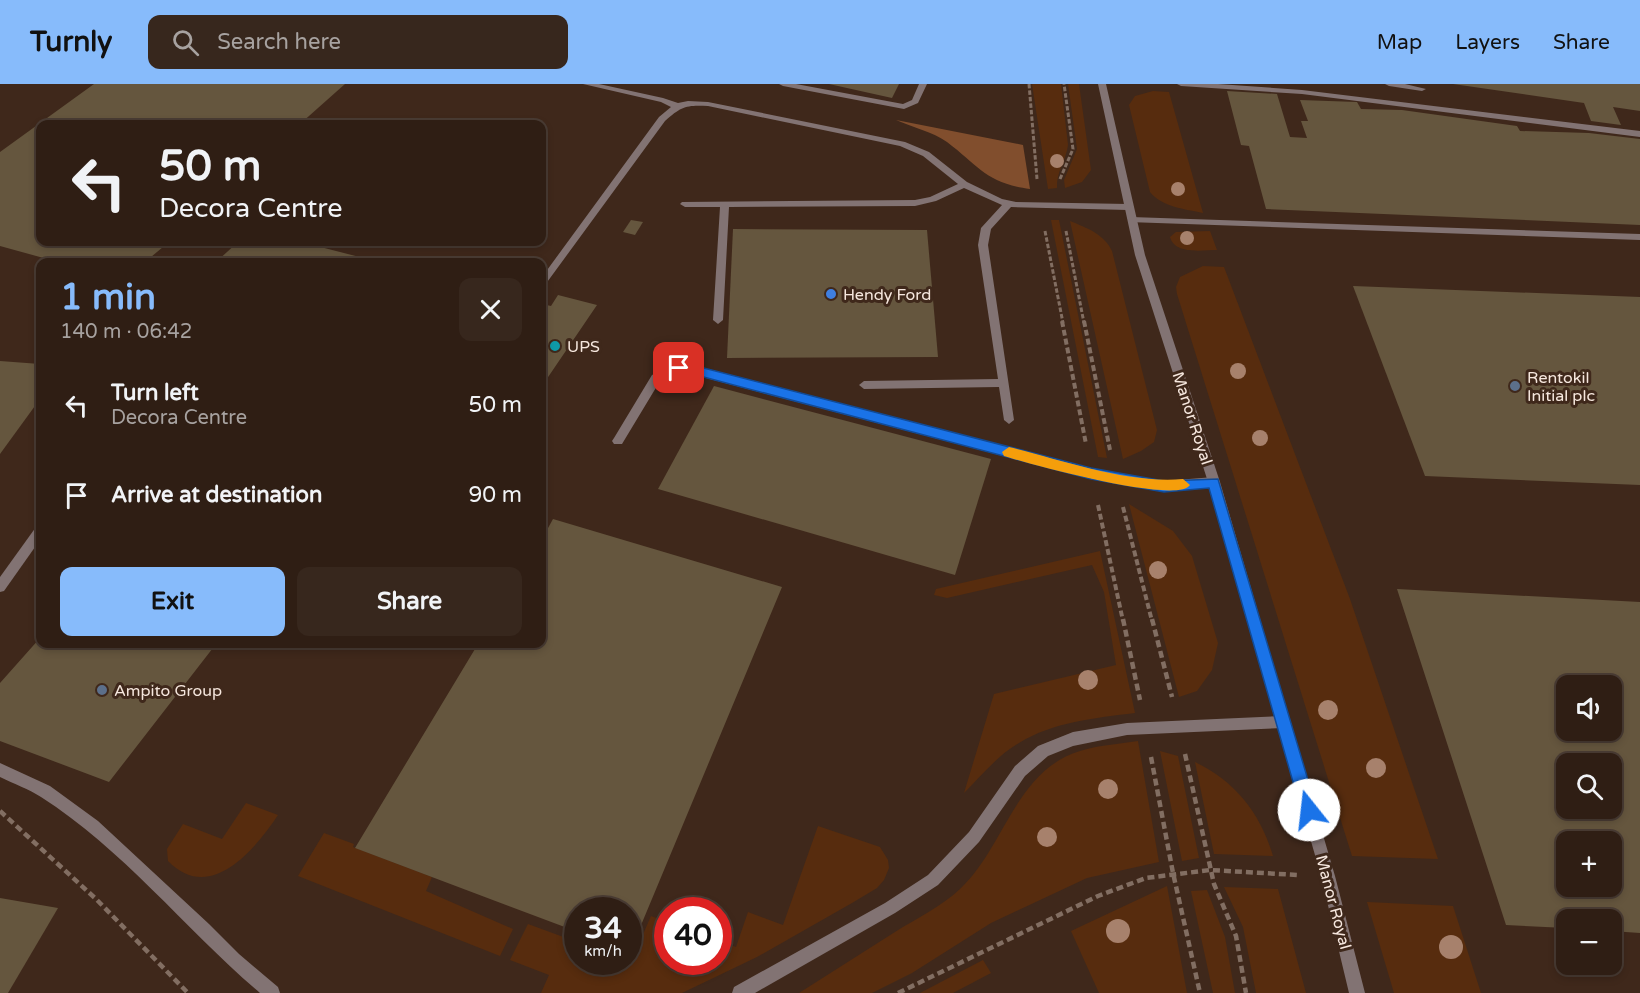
<!DOCTYPE html>
<meta charset="utf-8">
<style>
body{margin:0;font-family:"Varela Round",sans-serif;background:#37271d;color:#f1f3f6;height:100vh;display:flex;flex-direction:column;font-size:22px;white-space:nowrap}
*{box-sizing:border-box;margin:0}
p{font-size:20px;color:#a7a2a0}
.icon{flex:none;width:33px;height:33px;fill:none;stroke:currentColor;stroke-width:2;stroke-linecap:round;stroke-linejoin:round}
.map{position:relative;flex:1;overflow:hidden}
.side{position:absolute;left:36px;top:174px;width:510px;height:390px;display:flex;flex-direction:column;background:#2f1e14;border-radius:12px;box-shadow:0 3px 9px #0003,0 0 0 2px #4a3c34}
.side>*{flex:none}
.top-card{position:absolute;left:36px;top:36px;width:510px;height:126px;border-radius:12px;box-shadow:0 3px 9px #0003,0 0 0 2px #4a3c34;background:#2f1e14;color:#f1f3f6;overflow:hidden}
.controls{position:absolute;left:1556px;top:591px;display:grid;gap:12px}
.controls a{display:grid;place-items:center;width:66px;height:66px;border-radius:12px;background:#2f1e14;box-shadow:0 3px 9px #0003,0 0 0 2px #4a3c34;font-size:30px}
.speed{position:absolute;left:564px;top:813px;display:flex;gap:12px;font-size:30px;font-weight:700;text-align:center}
.speed>*{display:grid;place-content:center;width:78px;height:78px;border-radius:50%;background:#2f1e14;box-shadow:0 3px 9px #0003,0 0 0 2px #4a3c34;line-height:1}
.speed small{font-size:15px;font-weight:400}
.speed .limit{border:9px solid #d22;background:#fff;color:#111}
.pin{position:absolute;display:grid;place-items:center;width:51px;height:51px;color:#fff;margin:-26px;border-radius:12px;box-shadow:0 3px 9px #0006}
.me{position:absolute;width:66px;margin:-33px;rotate:344deg;stroke-linejoin:round;filter:drop-shadow(0 0 4px #0008)}
.turn{display:flex;align-items:center;gap:21px;height:126px;padding:0 24px;font-size:27px}
.turn .icon{width:78px;height:78px;stroke-width:2.5}
.turn b{display:block;font-size:42px;line-height:51px}
.round{display:grid;place-items:center;flex:none;width:63px;height:63px;border-radius:12px;background:#37271d}
.headline{display:flex;align-items:center;justify-content:space-between;height:102px;padding:0 24px}
h1{font-size:36px;font-weight:700;line-height:45px;color:#87bbfb}
.action{display:flex;gap:12px;margin-top:auto;padding:12px 24px}
.action a{flex:1;height:69px;border-radius:12px;background:#87bbfb;color:#111;font-size:24px;font-weight:700;line-height:69px;text-align:center}
.action a+a{background:#37271d;color:#f1f3f6}
ul{padding:0;list-style:none}
li{display:flex;align-items:center;gap:18px;height:90px;padding:0 24px}
li div{flex:1}
li b{display:block;font-size:22px}
li em{font-style:normal}
header{display:flex;align-items:center;gap:36px;box-sizing:border-box;height:84px;padding:0 30px;background:#87bbfb;color:#111}
header strong{font-size:28px}
nav{display:flex;gap:33px;margin-inline-start:auto;font-size:21px}
.search{width:420px;height:54px;background:#37271d;display:flex;align-items:center;gap:15px;box-sizing:border-box;padding:0 21px;border-radius:12px;color:#a7a2a0;font-size:22px}
.map>svg:first-child{display:block}
.green{fill:#572c0e}
.forest{fill:#814e2d}
.building{fill:#65563e;fill-rule:evenodd}
.lines{fill:none;stroke-linecap:round;stroke-linejoin:round}
.path-far2{stroke:#826e62;stroke-width:3;stroke-dasharray:4.5 2;stroke-linecap:butt}
.path-far1{stroke:#826e62;stroke-width:4;stroke-dasharray:6 3;stroke-linecap:butt}
.path{stroke:#826e62;stroke-width:4.5;stroke-dasharray:7 4;stroke-linecap:butt}
.service{fill:#827373;fill-rule:evenodd}
.tertiary{fill:#827373;fill-rule:evenodd}
.tree{fill:#a7816c}
.route{fill:#1a73e8;stroke:#114b97;stroke-width:1.5}
.slow{fill:#f59e0b}
.shop-dot{fill:#3f7fe0;stroke:#3f281b;stroke-width:2}
.culture-dot{fill:#0f9aa8;stroke:#3f281b;stroke-width:2}
.service-dot{fill:#5c6f8a;stroke:#3f281b;stroke-width:2}
.labels{text-anchor:middle;stroke-width:6;stroke-linejoin:round;paint-order:stroke}
.poi-label{font-size:16px;fill:#f6e7de;stroke:#3f281b;text-anchor:start}
.street-label{font-size:16px;fill:#f6e7de;stroke:#3f281b}
</style>
<header>
<strong>Turnly</strong>
<div class="search"><svg class="icon" aria-label="search" viewBox="0 0 24 24"><circle cx="10" cy="10" r="6"/><path d="M15 15l6 6"/></svg>Search here</div>
<nav><a>Map</a><a>Layers</a><a>Share</a></nav>
</header>
<div class="map">
<svg width="1640" height="909" viewBox="0 0 1640 909">
<rect width="100%" height="100%" fill="#3f281b"/>
<!-- green -->
<g class="green">
<path d="M 1032,0 L 1061,0 L 1068,61 C 1066,77 1056,88 1057,104 L 1048,105 Z"/>
<polygon points="1068,0 1079,0 1091,86 1082,98 1065,104 1064,96 1077,65"/>
<path d="M 1153,7 L 1169,8 L 1203,129 C 1185,125 1162,123 1150,108 L 1129,21 L 1135,12 Z"/>
<polygon points="1051,136 1059,136 1107,374 1098,373"/>
<path d="M 1070,137 C 1087,144 1104,150 1112,167 L 1157,346 L 1154,358 L 1141,367 L 1123,375 Z"/>
<path d="M 1210,147 L 1217,166 C 1202,166 1175,171 1170,153 L 1176,148 Z"/>
<polygon points="1203,182 1224,183 1350,515 1438,775 1352,772 1177,210 1176,203 1180,193"/>
<polygon points="1129,420 1173,447 1192,472 1218,559 1212,586 1197,607 1179,613"/>
<path d="M 1100,467 L 1135,629 C 1095,634 1053,638 1019,659 C 998,671 981,692 964,709 L 994,610 L 1116,581 L 1104,508 L 1092,481 L 947,514 L 934,511 L 936,505 Z"/>
<path d="M 1138,657 L 1159,778 L 1087,794 L 991,839 L 912,889 L 872,909 L 799,909 C 831,889 863,868 895,848 C 917,834 941,823 960,805 C 1005,763 1015,687 1080,667 C 1099,661 1119,660 1138,657 Z"/>
<polygon points="1160,667 1178,672 1199,774 1182,777"/>
<path d="M 1195,678 C 1236,698 1260,729 1273,772 L 1214,770 Z"/>
<path d="M 246,719 L 278,731 C 256,764 211,821 168,777 L 167,765 L 183,740 L 222,755 Z"/>
<polygon points="818,742 880,763 888,776 889,784 884,796 877,804 852,819 757,873 682,909 541,909 549,891 510,876 528,840 577,858 578,878 631,878 651,832 667,838 668,878 718,878 719,857 736,863 748,828 783,841"/>
<polygon points="324,749 354,760 353,763 432,793 426,807 513,845 500,872 298,792"/>
<polygon points="1167,802 1187,909 1099,909 1071,847"/>
<polygon points="1224,803 1278,805 1306,909 1256,909 1243,843"/>
<polygon points="1207,806 1225,853 1235,909 1213,909 1191,807"/>
<polygon points="1367,818 1453,822 1481,909 1394,909"/>
<polygon points="983,876 991,889 953,909 920,909"/>
</g>
<!-- forest -->
<path class="forest" d="M 896,36 L 1023,61 L 1030,105 C 986,99 980,83 947,58 C 933,48 912,43 896,36 Z"/>
<!-- building -->
<g class="building">
<polygon points="94,0 345,0 300,40 40,40 40,158 169,158 145,178 58,178 0,162 0,68"/>
<polygon points="829,0 899,0 892,14"/>
<polygon points="1453,0 1640,0 1640,27 1613,23 1621,41 1591,37 1584,19"/>
<polygon points="1227,7 1277,10 1290,53 1307,54 1301,37 1308,37 1300,16 1357,18 1361,25 1402,26 1517,42 1520,47 1589,49 1640,55 1640,141 1266,125 1249,62 1241,61"/>
<polygon points="631,136 643,138 635,151 623,148"/>
<polygon points="733,145 927,146 938,273 727,274"/>
<polygon points="238,158 301,158 379,178 216,178"/>
<polygon points="1353,202 1640,213 1640,401 1425,392"/>
<polygon points="558,211 597,221 542,302 542,220 551,222"/>
<polygon points="0,277 40,280 40,315 0,370"/>
<polygon points="714,302 991,375 955,491 658,405"/>
<polygon points="553,435 782,503 629,870 628,826 578,826 578,848 355,764 478,560 542,560 542,455"/>
<path d="M 1397,505 L 1640,518 L 1640,849 L 1611,847 L 1611,836 L 1566,836 L 1566,844 L 1506,841 ZM 1566,602 L 1611,602 L 1611,646 L 1566,646 ZM 1566,680 L 1611,680 L 1611,724 L 1566,724 ZM 1566,758 L 1611,758 L 1611,802 L 1566,802 Z"/>
<polygon points="40,554 40,560 216,560 109,698 0,657 0,599"/>
<polygon points="0,814 58,824 8,909 0,909"/>
</g>
<g class="lines">
<!-- path-far2 -->
<g class="path-far2">
<polyline points="1029,0 1037,95"/>
<polyline points="1060,95 1073,65 1064,0"/>
<polyline points="1045,147 1063,239"/>
<polyline points="1066,147 1084,239"/>
</g>
<!-- path-far1 -->
<g class="path-far1">
<polyline points="1062,237 1086,360"/>
<polyline points="1084,237 1110,366"/>
<polyline points="1098,421 1123,537"/>
<polyline points="1123,423 1152,537"/>
</g>
<!-- path -->
<g class="path">
<polyline points="1123,535 1140,616"/>
<polyline points="1152,535 1172,613"/>
<polyline points="1185,670 1214,800 1236,852 1246,909"/>
<polyline points="1151,673 1173,789 1200,909"/>
<polyline points="0,727 96,815 188,909"/>
<polyline points="898,909 1098,812 1146,794 1210,786 1297,791"/>
</g>
<!-- service -->
<g class="service">
<path d="M 583,0 L 599,0 L 663,14 L 678,19 L 688,17 L 708,18 L 905,58 L 929,68 L 967,98 L 1002,115 L 1016,118 L 1128,120 L 1133,123 L 1128,126 L 1011,123 L 991,145 L 988,161 L 1014,336 L 1009,340 L 1004,336 L 999,303 L 864,305 L 859,301 L 864,297 L 998,295 L 978,161 L 981,144 L 1002,121 L 964,104 L 936,117 L 915,122 L 729,123 L 723,236 L 718,240 L 713,236 L 720,123 L 685,123 L 680,120 L 682,118 L 915,116 L 930,113 L 958,100 L 923,72 L 900,62 L 708,22 C 686,21 682,22 665,37 L 545,201 L 542,202 L 542,193 L 659,33 L 671,23 L 661,18 Z"/>
<polygon points="779,0 796,0 903,20 912,16 919,0 927,0 918,19 904,25 783,2"/>
<polygon points="1177,0 1218,0 1302,6 1640,47 1640,53 1302,10 1181,2"/>
<polygon points="1385,0 1405,0 1426,5 1422,7 1389,2"/>
<polygon points="1131,133 1640,150 1640,156 1128,138 1128,134"/>
<polygon points="671,281 687,281 1091,385 1164,397 1214,393 1220,398 1214,403 1164,407 1091,395 687,289 673,289 660,297 622,360 614,360 612,357 614,354 652,291"/>
<polygon points="40,442 40,456 4,507 0,508 0,493 36,443"/>
<polygon points="1284,632 1289,633 1291,638 1289,643 1284,644 1127,651 1073,662 1048,672 1025,692 979,758 938,801 895,829 755,909 732,909 734,903 885,819 928,791 969,748 1015,682 1038,662 1073,648 1127,639"/>
<path d="M 0,679 L 50,702 L 98,737 L 209,840 L 239,870 L 278,903 L 280,909 L 260,909 C 186,846 124,766 41,713 C 29,705 14,700 0,693 Z"/>
</g>
<!-- tertiary -->
<polygon class="tertiary" points="1098,0 1106,0 1145,171 1220,398 1335,792 1365,909 1349,909 1321,792 1208,398 1135,171"/>
</g>
<!-- trees -->
<g class="tree">
<circle cx="1057" cy="77" r="7"/>
<circle cx="1178" cy="105" r="7"/>
<circle cx="1187" cy="154" r="7"/>
<circle cx="1238" cy="287" r="8"/>
<circle cx="1260" cy="354" r="8"/>
<circle cx="1158" cy="486" r="9"/>
<circle cx="1088" cy="596" r="10"/>
<circle cx="1328" cy="626" r="10"/>
<circle cx="1376" cy="684" r="10"/>
<circle cx="1108" cy="705" r="10"/>
<circle cx="1047" cy="753" r="10"/>
<circle cx="1118" cy="847" r="12"/>
<circle cx="1451" cy="863" r="12"/>
</g>
<!-- route -->
<polygon class="route" points="679,280 696,282 1091,384 1164,397 1218,395 1317,726 1315,732 1309,734 1303,732 1301,726 1209,404 1164,408 1091,395 696,291 675,287 673,284"/>
<!-- slow -->
<path class="slow" d="M 1009,363 C 1062,376 1128,400 1183,395 L 1190,401 C 1177,421 1029,380 1004,372 L 1002,368 Z"/>
<!-- markers -->
<circle class="shop-dot" cx="831" cy="210" r="6"/>
<circle class="culture-dot" cx="555" cy="262" r="6"/>
<g class="service-dot">
<circle cx="1515" cy="302" r="6"/>
<circle cx="102" cy="606" r="6"/>
</g>
<g class="labels">
<!-- poi labels -->
<g class="poi-label">
<text x="843" y="216">Hendy Ford</text>
<text x="567" y="268">UPS</text>
<text x="1527" y="299">Rentokil<tspan x="1527" dy="18">Initial plc</tspan></text>
<text x="114" y="612">Ampito Group</text>
</g>
<!-- street labels -->
<g class="street-label">
<text transform="translate(1193 334) rotate(72)" y="6">Manor Royal</text>
<text transform="translate(1334 818) rotate(75)" y="6">Manor Royal</text>
</g>
</g>
</svg>
<div class="controls">
<a><svg class="icon" aria-label="sound" viewBox="0 0 24 24"><path d="M4 9h4l5-4v14l-5-4H4zM17 9q2 3 0 6"/></svg></a>
<a><svg class="icon" aria-label="search" viewBox="0 0 24 24"><circle cx="10" cy="10" r="6"/><path d="M15 15l6 6"/></svg></a>
<a>+</a>
<a>−</a>
</div>
<div class="speed"><div>34<small>km/h</small></div><div class="limit">40</div></div>
<div class="pin" style="left:679px;top:284px;background:#d93025"><svg class="icon" aria-label="arrive" viewBox="0 0 24 24"><path d="M6 21V4h12l-3 4 3 4H6"/></svg></div>
<svg class="me" style="left:1309px;top:726px" viewBox="-20 -20 40 40"><circle r="19" fill="#fff"/><path d="M0-13L10 11 0 6-10 11z" fill="#1a73e8"/></svg>
<div class="top-card">
<div class="turn"><svg class="icon" aria-label="left" viewBox="0 0 24 24"><path d="M17 20v-9H6M10 6l-5 5 5 5"/></svg><div><b>50 m</b>Decora Centre</div></div>
</div>
<section class="side">
<div class="headline"><div><h1>1 min</h1><p>140 m · 06:42</p></div><a class="round"><svg class="icon" aria-label="close" viewBox="0 0 24 24"><path d="M6 6l12 12M18 6L6 18"/></svg></a></div>
<ul>
<li><svg class="icon" aria-label="left" viewBox="0 0 24 24"><path d="M17 20v-9H6M10 6l-5 5 5 5"/></svg><div><b>Turn left</b><p>Decora Centre</p></div><em>50 m</em></li>
<li><svg class="icon" aria-label="arrive" viewBox="0 0 24 24"><path d="M6 21V4h12l-3 4 3 4H6"/></svg><div><b>Arrive at destination</b></div><em>90 m</em></li>
</ul>
<div class="action"><a>Exit</a><a>Share</a></div>
</section>
</div>
